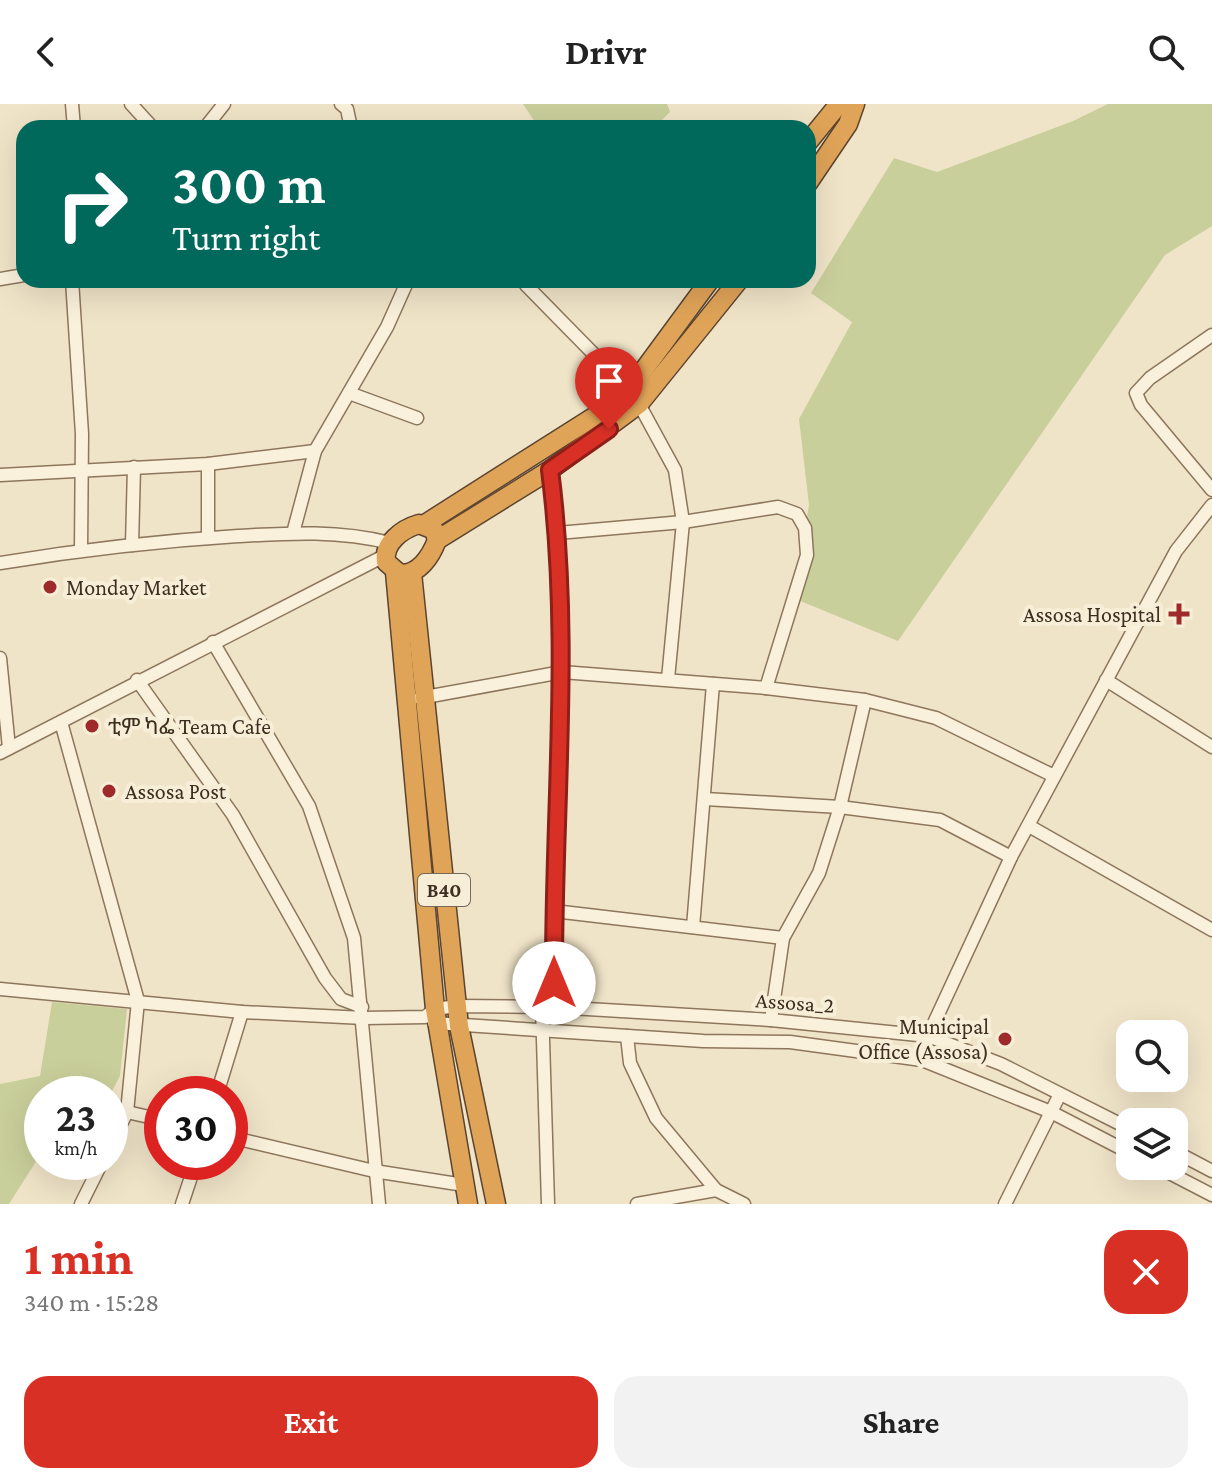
<!DOCTYPE html>
<meta charset="utf-8">
<style>
body{margin:0;font-family:"Crimson Pro","Noto Sans Ethiopic",serif;background:#f2f2f2;color:#222;height:100vh;display:flex;flex-direction:column;font-size:30px;white-space:nowrap}
*{box-sizing:border-box;margin:0}
p{font-size:26px;color:#767676}
.icon{flex:none;width:44px;height:44px;fill:none;stroke:currentColor;stroke-width:2;stroke-linecap:round;stroke-linejoin:round}
.map{position:relative;height:1100px;overflow:hidden}
.details{display:flex;flex-direction:column;background:#fff;flex:1}
.details>*{flex:none}
.guide{position:absolute;left:16px;top:16px;width:800px;height:168px;border-radius:24px;box-shadow:0 8px 32px #0002;background:#00695c;color:#fff;overflow:hidden}
.controls{position:absolute;left:1116px;top:916px;display:grid;gap:16px}
.controls a{display:grid;place-items:center;width:72px;height:72px;border-radius:16px;background:#fff;box-shadow:0 8px 32px #0002;font-size:40px}
.speed{position:absolute;left:24px;top:972px;display:flex;gap:16px;font-size:40px;font-weight:700;text-align:center}
.speed>*{display:grid;place-content:center;width:104px;height:104px;border-radius:50%;background:#fff;box-shadow:0 8px 32px #0002;line-height:1}
.speed small{font-size:20px;font-weight:400}
.speed .limit{border:12px solid #d22;background:#fff;color:#111}
.pin{position:absolute;display:grid;place-items:center;width:68px;height:68px;color:#fff;margin:-82px -34px;border-radius:50% 50% 50% 0;rotate:-45deg;box-shadow:0 0 8px #0007}
.pin .icon{rotate:45deg}
.me{position:absolute;width:88px;margin:-44px;rotate:0deg;stroke-linejoin:round;filter:drop-shadow(0 0 6px #0008)}
.turn{display:flex;align-items:center;gap:28px;height:168px;padding:0 24px;font-size:36px}
.turn .icon{width:104px;height:104px;stroke-width:2.5}
.turn b{display:block;font-size:56px;line-height:68px}
.round{display:grid;place-items:center;flex:none;width:84px;height:84px;border-radius:24px;background:#f2f2f2}
.head{display:flex;align-items:center;justify-content:space-between;height:136px;padding:0 24px}
h1{font-size:48px;font-weight:700;line-height:60px;color:#d93025}
.action{display:flex;gap:16px;margin-top:auto;padding:16px 24px}
.action a{flex:1;height:92px;border-radius:24px;background:#d93025;color:#fff;font-size:32px;font-weight:700;line-height:92px;text-align:center}
.action a+a{background:#f2f2f2;color:#222}
header{display:flex;justify-content:space-between;align-items:center;height:104px;padding:0 24px;background:#fff;font-size:36px;font-weight:700}
.map>svg:first-child{display:block}
.green{fill:#c9cf9b}
.lines{fill:none;stroke-linecap:round;stroke-linejoin:round}
.minor-casing{stroke:#8d765c;stroke-width:15}
.highway-casing{stroke:#5b4430;stroke-width:21}
.minor{stroke:#faf1dc;stroke-width:12}
.highway{stroke:#e0a458;stroke-width:18}
.route-casing{stroke:#8d1f18;stroke-width:20}
.route{stroke:#d93025;stroke-width:14}
.poi-dot{fill:#9e2a2b;stroke:#f7eed8;stroke-width:3}
.labels{text-anchor:middle;stroke-width:8;stroke-linejoin:round;paint-order:stroke}
.shield{fill:#f7eed8;stroke:#756857;stroke-width:2}
.shield-label{font-size:20px;font-weight:bold;fill:#3d2e20}
.poi-label{font-size:22px;fill:#3d2e20;stroke:#f7eed8;text-anchor:start}
.street-label{font-size:22px;fill:#3d2e20;stroke:#f7eed8}
</style>
<header><svg class="icon" aria-label="back" viewBox="0 0 24 24"><path d="M15 5l-7 7 7 7"/></svg>Drivr<svg class="icon" aria-label="search" viewBox="0 0 24 24"><circle cx="10" cy="10" r="6"/><path d="M15 15l6 6"/></svg></header>
<div class="map">
<svg width="1212" height="1100" viewBox="0 0 1212 1100">
<rect width="100%" height="100%" fill="#f0e4c8"/>
<!-- green -->
<g class="green">
<polygon points="523,0 667,0 670,8 654,24 539,24"/>
<polygon points="1108,0 1212,0 1212,122 1165,151 898,537 793,494 809,401 799,315 852,218 811,189 894,54 937,68 1073,17"/>
<polygon points="52,898 127,905 120,972 110,991 42,990 42,1048 9,1100 0,1100 0,980 40,972"/>
</g>
<g class="lines">
<!-- minor casing -->
<g class="minor-casing">
<g id="minor">
<polyline points="72,0 74,24"/>
<polyline points="131,0 153,24"/>
<polyline points="341,0 347,5 351,24"/>
<polyline points="205,24 224,0"/>
<polyline points="0,175 24,171"/>
<polyline points="72,176 82,330 81,445"/>
<polyline points="526,176 526,181 629,286"/>
<polyline points="1212,231 1150,274 1136,289 1141,301 1212,386"/>
<polyline points="349,289 417,314"/>
<polyline points="639,300 675,366 683,418 668,575"/>
<path d="M 550,366 C 573,544 553,725 554,903"/>
<polyline points="0,371 208,360 315,347"/>
<polyline points="293,429 315,347 387,223 408,176"/>
<polyline points="558,429 683,418 778,403 797,410 805,424 807,451 766,584"/>
<polyline points="208,434 208,360"/>
<polyline points="132,441 134,363"/>
<path d="M 0,459 C 79,446 158,437 238,432 C 290,429 339,426 390,439"/>
<polyline points="213,538 309,702 354,834 379,1100"/>
<polyline points="0,554 9,644"/>
<polyline points="137,576 233,711 325,874 341,895 362,903"/>
<polyline points="1106,576 1212,643"/>
<polyline points="420,594 562,568 766,584 865,596 936,614 1054,672"/>
<polyline points="61,618 138,897 127,1008 110,1042"/>
<polyline points="0,649 384,452"/>
<polyline points="705,695 840,703 940,716 1011,753"/>
<polyline points="1029,722 1212,826"/>
<polyline points="554,807 783,834 819,769 840,703 865,596"/>
<polyline points="693,823 713,580"/>
<polyline points="0,885 242,908 364,914 425,913 435,905 457,902 554,903 771,916 928,932 1001,960 1130,1025"/>
<polyline points="542,903 548,1100"/>
<polyline points="771,916 783,834"/>
<polyline points="434,919 703,937 790,938 922,956 1051,1008 1130,1049"/>
<polyline points="627,932 630,959 656,1014 716,1086 744,1100"/>
<polyline points="922,956 928,932 1011,753 1176,447 1212,401"/>
<polyline points="217,990 242,908"/>
<polyline points="127,1008 162,1016"/>
<polyline points="230,1033 374,1067 464,1081"/>
<polyline points="1174,1047 1212,1067"/>
<polyline points="1156,1062 1212,1091"/>
<polyline points="81,1100 102,1058"/>
<polyline points="182,1100 196,1058"/>
<polyline points="637,1100 716,1086"/>
<polyline points="1005,1100 1060,990"/>
</g>
</g>
<!-- highway casing -->
<g class="highway-casing">
<g id="highway">
<polyline points="808,38 839,0"/>
<polyline points="808,79 848,20 855,0"/>
<path d="M 419,420 L 434,426 L 437,436 C 431,452 419,471 400,470 L 386,458 C 383,439 402,425 419,420 Z"/>
<polyline points="425,420 595,312 629,286 710,176"/>
<polyline points="437,436 550,366 639,300 739,176"/>
<polyline points="395,468 435,905 468,1100"/>
<polyline points="412,469 459,922 496,1100"/>
</g>
</g>
<!-- minor -->
<use href="#minor" class="minor"/>
<!-- highway -->
<use href="#highway" class="highway"/>
</g>
<g class="lines">
<!-- route casing -->
<g class="route-casing">
<path id="route" d="M 554,879 C 553,708 572,536 550,366 L 609,325"/>
</g>
<!-- route -->
<use href="#route" class="route"/>
</g>
<!-- markers -->
<g class="poi-dot">
<circle cx="50" cy="483" r="8"/>
<path d="M1175 498h8v8h8v8h-8v8h-8v-8h-8v-8h8z"/>
<circle cx="92" cy="622" r="8"/>
<circle cx="109" cy="687" r="8"/>
<circle cx="1005" cy="935" r="8"/>
</g>
<g class="labels">
<!-- shield labels -->
<rect class="shield" x="418" y="770" width="52" height="32" rx="6"/>
<g class="shield-label">
<text x="444" y="793">B40</text>
</g>
<!-- poi labels -->
<g class="poi-label">
<text x="66" y="491">Monday Market</text>
<text x="1161" y="518" text-anchor="end">Assosa Hospital</text>
<text x="108" y="630">ቲም ካፌ Team Cafe</text>
<text x="125" y="695">Assosa Post</text>
<text x="989" y="930" text-anchor="end">Municipal<tspan x="989" dy="25">Office (Assosa)</tspan></text>
</g>
<!-- street labels -->
<g class="street-label">
<text transform="translate(795 898) rotate(4)" y="8">Assosa_2</text>
</g>
</g>
</svg>
<div class="controls">
<a><svg class="icon" aria-label="search" viewBox="0 0 24 24"><circle cx="10" cy="10" r="6"/><path d="M15 15l6 6"/></svg></a>
<a><svg class="icon" aria-label="layers" viewBox="0 0 24 24"><path d="M12 4l9 5-9 5-9-5zM3 14l9 5 9-5"/></svg></a>
</div>
<div class="speed"><div>23<small>km/h</small></div><div class="limit">30</div></div>
<div class="pin" style="left:609px;top:325px;background:#d93025"><svg class="icon" aria-label="arrive" viewBox="0 0 24 24"><path d="M6 21V4h12l-3 4 3 4H6"/></svg></div>
<svg class="me" style="left:554px;top:879px" viewBox="-20 -20 40 40"><circle r="19" fill="#fff"/><path d="M0-13L10 11 0 6-10 11z" fill="#d93025"/></svg>
<div class="guide">
<div class="turn"><svg class="icon" aria-label="right" viewBox="0 0 24 24"><path d="M7 20v-9h11M14 6l5 5-5 5"/></svg><div><b>300 m</b>Turn right</div></div>
</div>
</div>
<section class="details">
<div class="head"><div><h1>1 min</h1><p>340 m · 15:28</p></div><a class="round" style="background:#d93025;color:#fff"><svg class="icon" aria-label="close" viewBox="0 0 24 24"><path d="M6 6l12 12M18 6L6 18"/></svg></a></div>
<div class="action"><a>Exit</a><a>Share</a></div>
</section>
